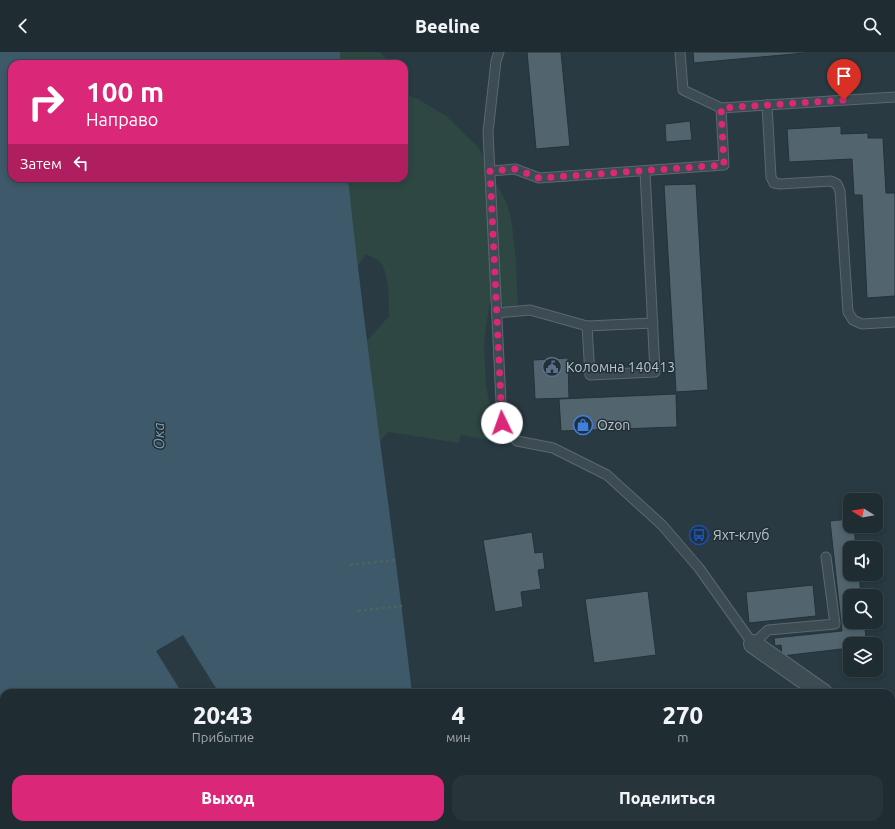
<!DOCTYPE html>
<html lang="ru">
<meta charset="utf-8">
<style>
body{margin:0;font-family:Ubuntu,sans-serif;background:#27343a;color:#f1f3f6;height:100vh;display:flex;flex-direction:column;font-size:15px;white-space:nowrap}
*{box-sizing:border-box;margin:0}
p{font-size:13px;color:#a1a7ac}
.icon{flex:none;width:22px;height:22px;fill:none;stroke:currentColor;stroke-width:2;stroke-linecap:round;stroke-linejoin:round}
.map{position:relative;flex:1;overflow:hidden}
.details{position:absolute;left:0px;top:637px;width:895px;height:140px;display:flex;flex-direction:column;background:#1f2c32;border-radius:12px 12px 0 0;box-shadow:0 2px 6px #0003,0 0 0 1px #3c484d}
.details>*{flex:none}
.top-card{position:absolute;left:8px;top:8px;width:400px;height:122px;border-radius:12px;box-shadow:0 2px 6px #0003,0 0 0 1px #3c484d;background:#db2777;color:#fff;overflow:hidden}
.needle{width:26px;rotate:281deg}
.controls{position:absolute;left:843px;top:441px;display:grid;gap:8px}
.controls a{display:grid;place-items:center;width:40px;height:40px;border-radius:8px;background:#1f2c32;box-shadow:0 2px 6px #0003,0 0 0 1px #3c484d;font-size:20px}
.pin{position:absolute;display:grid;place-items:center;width:34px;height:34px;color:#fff;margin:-41px -17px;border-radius:50% 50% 50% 0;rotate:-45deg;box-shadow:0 0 4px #0007}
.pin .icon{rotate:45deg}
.me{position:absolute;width:44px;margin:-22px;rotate:357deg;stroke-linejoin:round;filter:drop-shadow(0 0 3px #0008)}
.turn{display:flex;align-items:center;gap:14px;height:84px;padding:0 12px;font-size:18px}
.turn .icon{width:52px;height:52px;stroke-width:2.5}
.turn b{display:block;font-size:28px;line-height:34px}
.then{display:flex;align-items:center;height:38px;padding:0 12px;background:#0003;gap:8px;font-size:15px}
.eta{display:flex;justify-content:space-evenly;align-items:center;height:68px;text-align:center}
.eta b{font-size:24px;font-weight:800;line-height:28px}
.primary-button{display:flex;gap:8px;margin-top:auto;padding:8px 12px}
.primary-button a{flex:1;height:46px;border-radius:12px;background:#db2777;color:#fff;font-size:16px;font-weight:800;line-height:46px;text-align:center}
.primary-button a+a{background:#27343a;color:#f1f3f6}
header{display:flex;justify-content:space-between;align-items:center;height:52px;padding:0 12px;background:#1f2c32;font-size:18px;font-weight:800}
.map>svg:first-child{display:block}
.green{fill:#2e4743}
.water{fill:#3e5969}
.pier{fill:#293a42}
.building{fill:#52646d;stroke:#24323a}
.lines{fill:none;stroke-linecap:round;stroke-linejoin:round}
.service-casing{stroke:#5b6870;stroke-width:11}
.minor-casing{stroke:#5b6870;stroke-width:20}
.path{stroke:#4d6361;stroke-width:2.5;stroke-dasharray:3 3;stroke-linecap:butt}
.service{stroke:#3d4b52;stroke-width:9}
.minor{stroke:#3d4b52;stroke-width:18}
.route{stroke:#db2777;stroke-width:7;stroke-dasharray:0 12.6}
.labels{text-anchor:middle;stroke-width:3;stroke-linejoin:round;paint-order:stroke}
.poi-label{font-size:14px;fill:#bac5cc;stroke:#223038;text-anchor:start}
.water-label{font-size:15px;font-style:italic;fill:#7c9cad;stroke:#223038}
</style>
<header><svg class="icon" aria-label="back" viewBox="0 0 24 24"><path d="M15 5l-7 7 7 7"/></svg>Beeline<svg class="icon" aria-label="search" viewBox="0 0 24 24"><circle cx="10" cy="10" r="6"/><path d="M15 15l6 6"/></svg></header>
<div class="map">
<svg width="895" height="777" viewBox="0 0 895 777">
<rect width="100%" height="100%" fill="#293a42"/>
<!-- green -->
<g class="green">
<polygon points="340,0 379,0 387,7 388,12 340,12"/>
<path d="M 404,42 L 418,47 L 446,64 L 478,95 L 506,150 L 511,165 L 516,208 L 518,259 L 490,249 L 484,290 L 486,335 L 499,390 L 461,383 L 459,391 L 388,380 L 379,391 L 366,290 L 389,264 C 389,251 389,219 380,210 C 377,207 370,204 366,202 L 357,215 L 348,126 L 404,126 Z"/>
</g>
<!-- water -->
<path class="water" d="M 0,0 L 340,0 L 340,12 L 12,12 L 12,126 L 348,126 C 366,298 392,469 412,641 L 4,641 L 4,773 L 231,773 L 230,777 L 0,777 Z"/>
<!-- pier -->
<polygon class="pier" points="183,583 219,641 182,641 156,599"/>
<!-- building -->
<g class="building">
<polygon points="527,0 561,0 570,94 536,97"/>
<polygon points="693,0 805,0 805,1 694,11"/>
<polygon points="690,69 692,88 666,90 665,72"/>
<polygon points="841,74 841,82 868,81 868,86 883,86 886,141 895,141 895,244 867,246 862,143 854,143 852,107 789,110 787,77"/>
<polygon points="696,132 708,338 676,340 664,133"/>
<polygon points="568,306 569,346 535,347 533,308"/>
<polygon points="676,342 677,375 561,379 559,347"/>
<polygon points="850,467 850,474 854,474 856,496 850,496 850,522 859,522 861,544 850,544 850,570 864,570 867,592 850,592 850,596 782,604 781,593 775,594 774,586 842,579 830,469"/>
<polygon points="532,480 535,501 543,500 545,517 538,518 541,537 521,540 523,555 495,560 483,488"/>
<polygon points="813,533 816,564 749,571 746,540"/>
<polygon points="648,539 656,603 594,611 585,547"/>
</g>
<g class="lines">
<!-- service casing -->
<g class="service-casing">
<g id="service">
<polyline points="499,0 496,9 488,80 502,371 517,389 553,396 607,423 662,473 699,516 753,592 768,578 835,572 826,505"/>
<polyline points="895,45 767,53 771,125 774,131 780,132 831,129 837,132 840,139 848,260 853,268 862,272 895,270"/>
<polyline points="721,56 767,53"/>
<polyline points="490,119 515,117 539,126 724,113 721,56 683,38 680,0"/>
<polyline points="497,261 530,258 587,274 653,271"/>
<polyline points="587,274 590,323 655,320 645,119"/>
</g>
</g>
<!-- minor casing -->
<g class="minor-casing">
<g id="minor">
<polyline points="753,592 823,641"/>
<polyline points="891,665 895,666"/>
<polyline points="821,777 821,773"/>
</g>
</g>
<!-- path -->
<g class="path">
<polyline points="350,513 395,508"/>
<polyline points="358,559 402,554"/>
</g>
<!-- service -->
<use href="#service" class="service"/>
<!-- minor -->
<use href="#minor" class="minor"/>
</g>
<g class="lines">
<!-- route -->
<polyline class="route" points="502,371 490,119 516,117 539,126 724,113 721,56 844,48"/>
</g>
<!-- icons -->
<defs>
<g id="civic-ring" transform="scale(1)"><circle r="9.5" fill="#223038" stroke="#5c6f8a" stroke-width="1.5"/><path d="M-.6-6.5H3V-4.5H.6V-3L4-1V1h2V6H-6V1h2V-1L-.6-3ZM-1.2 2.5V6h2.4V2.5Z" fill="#5c6f8a"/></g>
<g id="shop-ring" transform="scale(1)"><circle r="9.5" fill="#223038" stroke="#3f7fe0" stroke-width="1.5"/><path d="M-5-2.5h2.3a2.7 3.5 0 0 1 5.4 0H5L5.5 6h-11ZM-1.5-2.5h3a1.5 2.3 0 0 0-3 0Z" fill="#3f7fe0"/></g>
<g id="bus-ring" transform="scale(1)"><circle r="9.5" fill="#223038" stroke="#1a4fb4" stroke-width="1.5"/><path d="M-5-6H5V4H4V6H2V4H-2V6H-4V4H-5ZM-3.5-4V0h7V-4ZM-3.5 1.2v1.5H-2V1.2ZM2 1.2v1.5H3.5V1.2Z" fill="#1a4fb4"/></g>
</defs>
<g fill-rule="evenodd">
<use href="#civic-ring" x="552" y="315"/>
<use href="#shop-ring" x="583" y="373"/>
<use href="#bus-ring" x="699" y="483"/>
</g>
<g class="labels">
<!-- poi labels -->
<g class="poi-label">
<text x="566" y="320">Коломна 140413</text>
<text x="597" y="378">Ozon</text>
<text x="713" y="488">Яхт-клуб</text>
</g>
<!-- water labels -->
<g class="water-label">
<text transform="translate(159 384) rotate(-91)" y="5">Ока</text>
</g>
</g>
</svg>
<div class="controls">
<a><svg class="needle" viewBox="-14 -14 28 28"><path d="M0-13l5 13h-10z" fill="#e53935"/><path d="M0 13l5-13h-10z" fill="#a1a7ac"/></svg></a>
<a><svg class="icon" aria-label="sound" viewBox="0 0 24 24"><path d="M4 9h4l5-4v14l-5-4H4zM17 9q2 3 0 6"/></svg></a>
<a><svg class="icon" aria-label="search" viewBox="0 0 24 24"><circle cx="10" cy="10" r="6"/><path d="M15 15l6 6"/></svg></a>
<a><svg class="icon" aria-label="layers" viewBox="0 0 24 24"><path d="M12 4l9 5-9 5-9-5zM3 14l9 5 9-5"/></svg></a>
</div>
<div class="pin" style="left:844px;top:48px;background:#d93025"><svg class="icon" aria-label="arrive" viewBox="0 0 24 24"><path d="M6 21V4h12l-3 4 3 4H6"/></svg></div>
<svg class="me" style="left:502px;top:371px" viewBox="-20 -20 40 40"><circle r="19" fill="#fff"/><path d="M0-13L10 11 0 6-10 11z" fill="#db2777"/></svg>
<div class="top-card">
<div class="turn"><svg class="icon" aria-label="right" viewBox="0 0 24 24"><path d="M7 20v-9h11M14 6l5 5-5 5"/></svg><div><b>100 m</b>Направо</div></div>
<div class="then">Затем<svg class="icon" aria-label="left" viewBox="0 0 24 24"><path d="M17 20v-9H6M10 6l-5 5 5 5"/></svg></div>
</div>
<section class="details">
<div class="eta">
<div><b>20:43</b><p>Прибытие</p></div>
<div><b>4</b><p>мин</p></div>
<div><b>270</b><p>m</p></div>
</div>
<div class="primary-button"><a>Выход</a><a>Поделиться</a></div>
</section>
</div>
